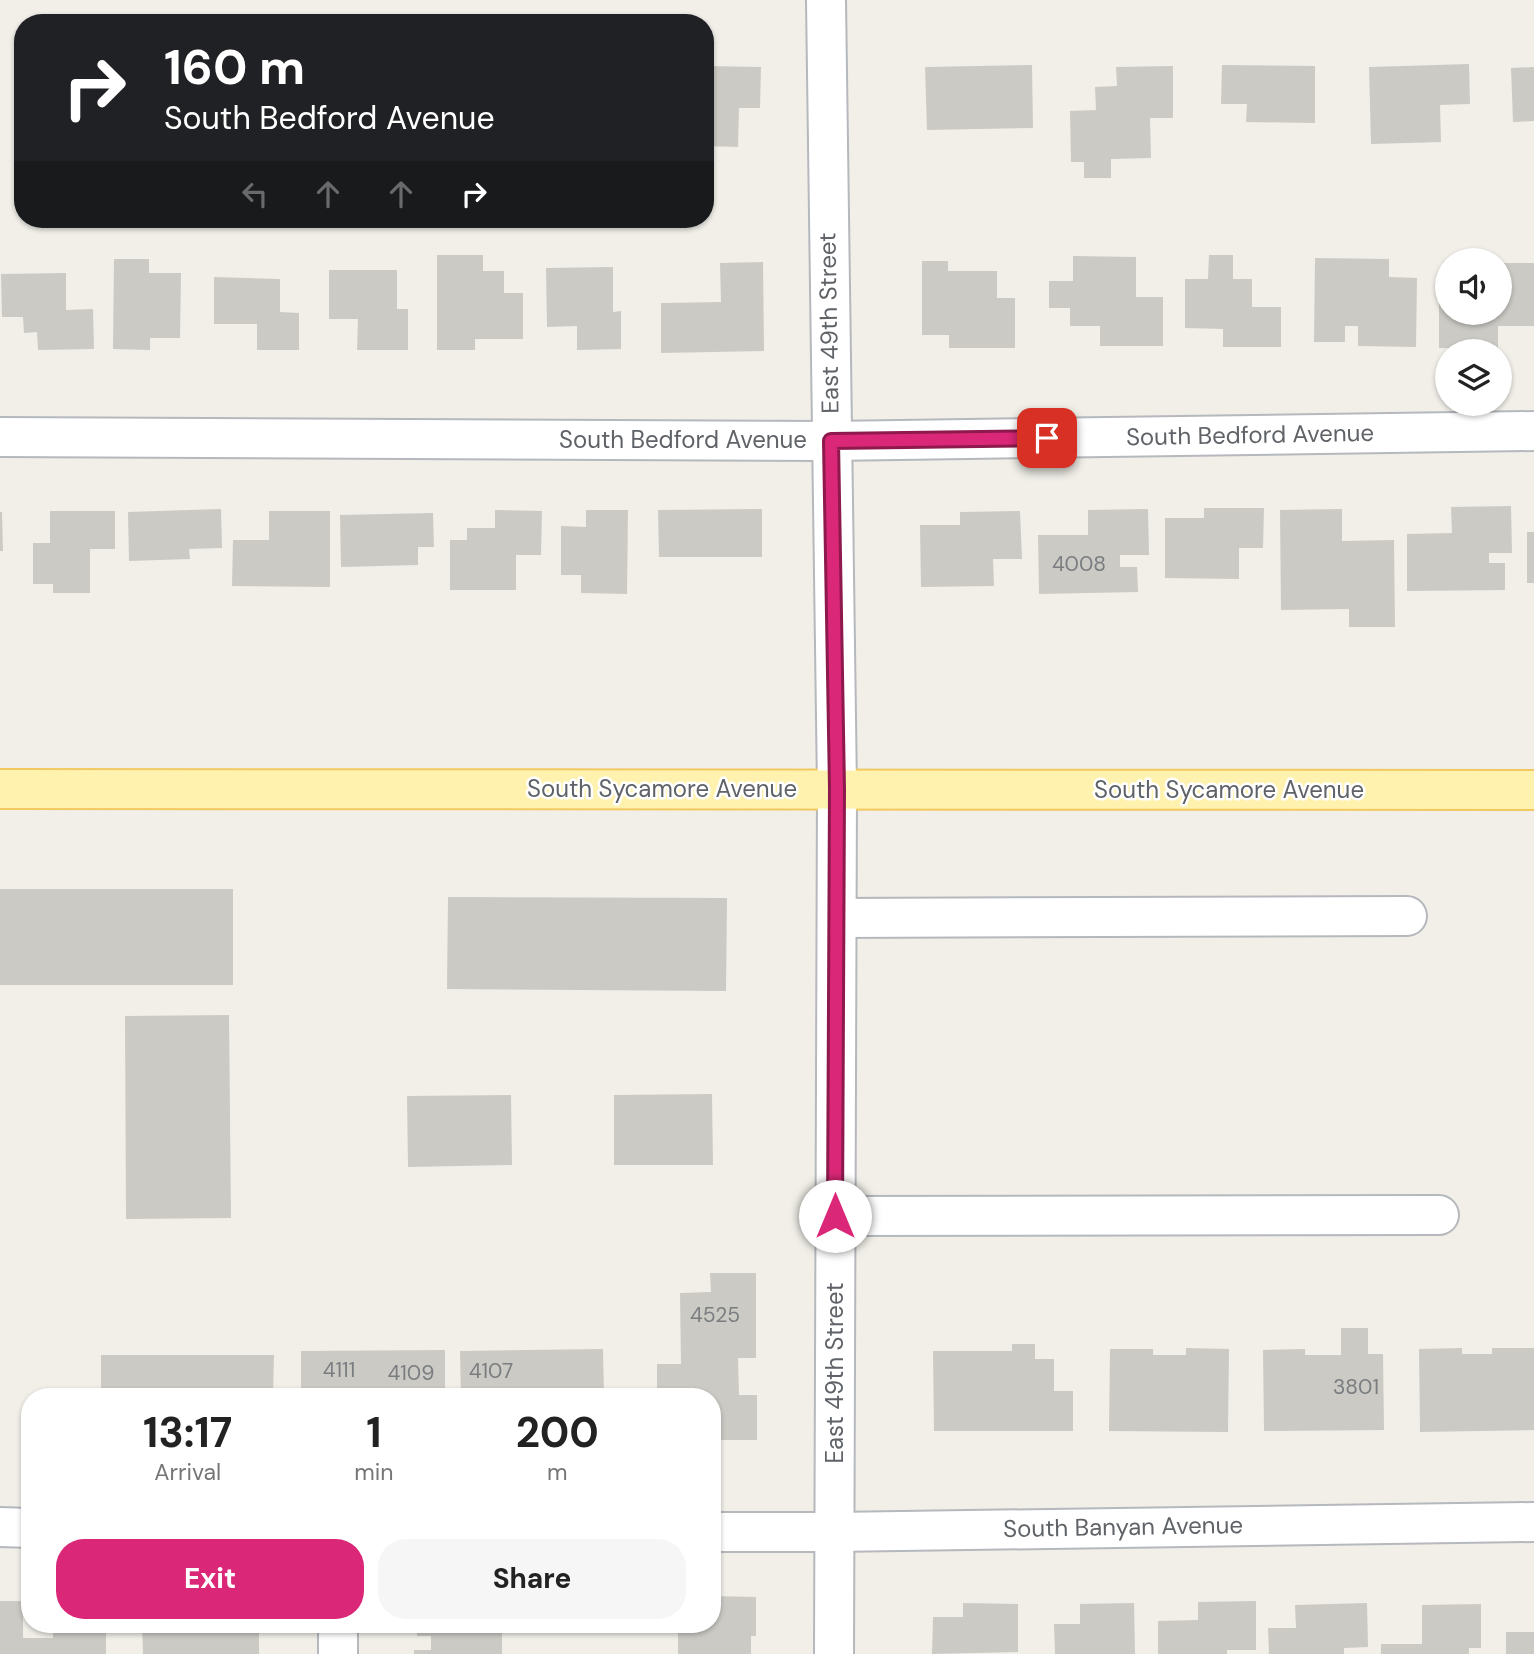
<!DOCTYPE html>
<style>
body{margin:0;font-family:"DM Sans",sans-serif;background:#f6f6f6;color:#222;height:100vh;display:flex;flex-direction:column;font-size:26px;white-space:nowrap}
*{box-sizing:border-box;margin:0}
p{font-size:23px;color:#767676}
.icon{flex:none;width:38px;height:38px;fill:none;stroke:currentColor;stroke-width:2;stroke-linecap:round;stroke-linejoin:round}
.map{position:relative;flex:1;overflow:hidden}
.panel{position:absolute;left:21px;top:1388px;width:700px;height:245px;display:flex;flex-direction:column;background:#fff;border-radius:28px;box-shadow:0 2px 5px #0004}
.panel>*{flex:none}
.top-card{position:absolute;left:14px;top:14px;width:700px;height:214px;border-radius:28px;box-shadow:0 2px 5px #0004;background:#202124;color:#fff;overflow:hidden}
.fabs{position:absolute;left:1435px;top:248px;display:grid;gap:14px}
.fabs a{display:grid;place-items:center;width:77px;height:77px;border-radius:50%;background:#fff;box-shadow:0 2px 5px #0004;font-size:35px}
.pin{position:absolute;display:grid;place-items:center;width:60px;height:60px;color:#fff;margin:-30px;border-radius:14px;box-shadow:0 4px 10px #0006}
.me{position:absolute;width:77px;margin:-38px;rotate:0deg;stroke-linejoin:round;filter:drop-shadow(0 0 5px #0008)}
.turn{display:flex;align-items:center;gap:24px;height:147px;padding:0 35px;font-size:32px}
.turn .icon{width:91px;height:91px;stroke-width:2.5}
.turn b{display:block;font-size:49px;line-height:60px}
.lanes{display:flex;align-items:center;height:66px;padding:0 35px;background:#0003;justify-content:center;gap:35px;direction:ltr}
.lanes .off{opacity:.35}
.eta{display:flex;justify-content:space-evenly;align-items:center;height:119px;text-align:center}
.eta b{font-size:42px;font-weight:700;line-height:49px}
.action{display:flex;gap:14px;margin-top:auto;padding:14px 35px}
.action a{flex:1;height:80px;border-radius:28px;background:#db2777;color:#fff;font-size:28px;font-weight:700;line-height:80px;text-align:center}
.action a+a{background:#f6f6f6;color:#222}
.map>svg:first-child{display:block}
.building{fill:#cccac5}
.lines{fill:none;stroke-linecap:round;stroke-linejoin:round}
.minor-casing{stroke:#b5b8bc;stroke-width:42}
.major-casing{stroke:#f2c960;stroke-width:42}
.minor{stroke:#fff;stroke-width:38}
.major{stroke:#fff2af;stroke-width:38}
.route-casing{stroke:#8e194d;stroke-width:18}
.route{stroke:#db2777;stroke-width:12}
.labels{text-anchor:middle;stroke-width:5;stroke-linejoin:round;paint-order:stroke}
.number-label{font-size:21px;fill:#7a7d7f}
.street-label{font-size:24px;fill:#5f6368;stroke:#fff}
</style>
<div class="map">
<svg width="1534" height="1654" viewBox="0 0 1534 1654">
<rect width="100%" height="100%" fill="#f1efe8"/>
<!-- building -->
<g class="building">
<polygon points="1469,64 1470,104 1440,105 1441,142 1371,144 1369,67"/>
<polygon points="1032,65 1033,128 927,130 925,67"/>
<polygon points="1222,65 1315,66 1315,123 1246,122 1247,104 1221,104"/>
<polygon points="707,66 761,67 760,108 739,108 738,147 705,146"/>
<polygon points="1173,66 1173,118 1150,118 1151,158 1111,159 1111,178 1084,178 1084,162 1071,162 1070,111 1096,110 1095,87 1117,86 1116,67"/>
<polygon points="1534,67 1534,121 1513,122 1511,68"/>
<polygon points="437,255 483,255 483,271 504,271 504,293 523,293 523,339 475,339 475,350 437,350"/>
<polygon points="1209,255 1233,255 1233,279 1252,279 1252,307 1281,307 1281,347 1223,347 1223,329 1185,328 1185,279 1208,279"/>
<polygon points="1073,256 1136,257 1136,297 1163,297 1163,346 1100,346 1100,326 1070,326 1070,308 1049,308 1049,281 1073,281"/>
<polygon points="1315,258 1389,259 1389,277 1417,278 1416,347 1358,346 1358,326 1345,326 1345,342 1314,342"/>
<polygon points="114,259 149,259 149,273 181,273 180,338 150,338 150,350 113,349"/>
<polygon points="922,261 948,261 948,271 997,271 997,298 1015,298 1015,348 949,348 949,335 922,335"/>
<polygon points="763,262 764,351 661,353 661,303 721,302 720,263"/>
<polygon points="1500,263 1534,263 1534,326 1498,326 1498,348 1439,348 1439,300 1447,300 1447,313 1500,313"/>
<polygon points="613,267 613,312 621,311 621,349 577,350 577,326 547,327 546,268"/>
<polygon points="329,270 397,270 397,309 408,309 408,350 357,350 358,319 329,319"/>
<polygon points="66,273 66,310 93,309 94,349 38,350 37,332 24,333 23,317 2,317 1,274"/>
<polygon points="214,277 280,279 280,312 299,313 299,350 257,350 257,324 214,324"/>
<polygon points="1511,506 1512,553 1489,553 1489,563 1505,563 1505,590 1407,591 1407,534 1452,533 1451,507"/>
<polygon points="1204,508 1264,508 1263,548 1239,548 1239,579 1165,578 1165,518 1204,518"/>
<polygon points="221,509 222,548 189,549 190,559 129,561 128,512"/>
<polygon points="762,509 762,557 659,557 658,510"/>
<polygon points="1148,509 1149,555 1120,555 1120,567 1137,567 1138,592 1039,594 1038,535 1088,535 1088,510"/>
<polygon points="1342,509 1342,541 1394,540 1395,627 1349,627 1349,609 1281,610 1280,510"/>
<polygon points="495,510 542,511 541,555 516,555 516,590 450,590 450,540 467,540 467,528 495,528"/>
<polygon points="586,510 628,510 627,594 581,593 581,575 561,575 561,526 586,527"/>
<polygon points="50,511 115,511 115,549 90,549 90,593 53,593 53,584 33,584 33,543 50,543"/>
<polygon points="269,511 330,511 330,587 232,586 233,540 269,540"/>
<polygon points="1020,511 1022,559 993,559 994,586 921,587 920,525 960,525 960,512"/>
<polygon points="0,512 2,512 3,551 0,551"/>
<polygon points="433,513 434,547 418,547 418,565 341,567 340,515"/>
<rect x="1527" y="532" width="7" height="51"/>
<rect x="0" y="889" width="233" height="96"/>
<polygon points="448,897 727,898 726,991 447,989"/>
<polygon points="229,1015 231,1218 126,1219 125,1016"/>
<polygon points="712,1094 713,1165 614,1165 614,1095"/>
<polygon points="511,1095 512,1165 408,1167 407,1096"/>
<polygon points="710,1273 756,1273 756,1358 738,1358 739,1395 757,1395 757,1440 712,1440 712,1396 657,1396 657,1364 681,1364 680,1293 711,1292"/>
<polygon points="1341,1328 1368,1328 1368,1354 1383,1354 1384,1430 1264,1431 1263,1350 1305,1349 1305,1355 1341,1355"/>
<polygon points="1012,1344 1035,1344 1035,1359 1054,1359 1054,1391 1073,1391 1073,1431 934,1431 933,1351 1012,1351"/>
<polygon points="1186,1348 1229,1349 1228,1432 1109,1431 1110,1349 1153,1349 1153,1355 1186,1355"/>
<polygon points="1462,1348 1462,1354 1492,1354 1492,1348 1534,1348 1534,1430 1420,1432 1419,1349"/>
<polygon points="603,1349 604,1396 461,1396 460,1351"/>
<polygon points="445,1350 445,1396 301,1396 301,1351"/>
<polygon points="101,1355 274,1355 273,1396 101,1396"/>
<polygon points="712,1596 756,1597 756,1636 751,1636 751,1654 678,1654 678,1633 697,1633 697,1624 712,1624"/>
<polygon points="0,1601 23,1601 23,1638 53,1638 53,1624 106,1624 106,1654 0,1654"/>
<polygon points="1256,1601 1256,1650 1227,1650 1227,1654 1158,1654 1158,1621 1198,1620 1198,1602"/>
<polygon points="963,1603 1018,1604 1018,1652 932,1654 933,1617 963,1617"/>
<polygon points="1134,1603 1135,1654 1055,1654 1054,1624 1080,1624 1080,1604"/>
<polygon points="1367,1603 1368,1647 1344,1648 1344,1654 1269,1654 1268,1628 1296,1628 1295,1605"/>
<polygon points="1481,1604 1481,1648 1469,1648 1469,1654 1381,1654 1381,1644 1422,1644 1422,1605"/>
<polygon points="142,1624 259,1624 259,1654 143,1654"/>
<polygon points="417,1624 502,1624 502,1654 414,1654 414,1650 431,1650 431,1636 417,1636"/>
<rect x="1506" y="1632" width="28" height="22"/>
</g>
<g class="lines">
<!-- minor casing -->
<g class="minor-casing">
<g id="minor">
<polyline points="826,0 837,789 834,1654"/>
<polyline points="0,437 831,441 1534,431"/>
<polyline points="837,918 1407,916"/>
<polyline points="835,1216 1439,1215"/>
<polyline points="0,1527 30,1528"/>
<polyline points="712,1532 834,1532 1534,1522"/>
<polyline points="338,1624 338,1654"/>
</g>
</g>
<!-- major casing -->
<g class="major-casing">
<polyline id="major" points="0,789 1534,790"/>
</g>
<!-- minor -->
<use href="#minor" class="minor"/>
<!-- major -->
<use href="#major" class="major"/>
</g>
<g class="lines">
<!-- route casing -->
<g class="route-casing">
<polyline id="route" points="835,1216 837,789 831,441 1047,438"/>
</g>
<!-- route -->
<use href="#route" class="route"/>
</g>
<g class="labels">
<!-- number labels -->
<g class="number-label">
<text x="1079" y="571">4008</text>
<text x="715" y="1322">4525</text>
<text x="339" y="1377">4111</text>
<text x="491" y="1378">4107</text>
<text x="411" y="1380">4109</text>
<text x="1356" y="1394">3801</text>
</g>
<!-- street labels -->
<g class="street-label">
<text transform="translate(829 323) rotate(-91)" y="8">East 49th Street</text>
<text transform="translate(1250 435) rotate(-1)" y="8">South Bedford Avenue</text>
<text x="683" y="448">South Bedford Avenue</text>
<text x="662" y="797">South Sycamore Avenue</text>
<text x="1229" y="798">South Sycamore Avenue</text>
<text transform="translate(835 1373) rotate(-90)" y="8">East 49th Street</text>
<text transform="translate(1123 1527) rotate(-1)" y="8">South Banyan Avenue</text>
</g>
</g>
</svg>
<div class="fabs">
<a><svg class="icon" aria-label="sound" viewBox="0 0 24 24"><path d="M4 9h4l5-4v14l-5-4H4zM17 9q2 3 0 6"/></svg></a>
<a><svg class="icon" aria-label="layers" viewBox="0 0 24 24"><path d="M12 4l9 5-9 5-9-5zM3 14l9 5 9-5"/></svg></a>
</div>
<div class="pin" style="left:1047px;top:438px;background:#d93025"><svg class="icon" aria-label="arrive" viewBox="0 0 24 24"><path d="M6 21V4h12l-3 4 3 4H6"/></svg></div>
<svg class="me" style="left:835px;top:1216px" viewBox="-20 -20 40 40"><circle r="19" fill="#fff"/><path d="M0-13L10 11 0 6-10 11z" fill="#db2777"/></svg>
<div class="top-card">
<div class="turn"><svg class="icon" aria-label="right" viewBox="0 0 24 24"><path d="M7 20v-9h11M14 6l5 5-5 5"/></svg><div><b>160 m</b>South Bedford Avenue</div></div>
<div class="lanes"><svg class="icon off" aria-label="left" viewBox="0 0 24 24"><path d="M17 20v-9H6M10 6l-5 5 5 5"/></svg><svg class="icon off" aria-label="ahead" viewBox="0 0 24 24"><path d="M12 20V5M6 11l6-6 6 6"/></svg><svg class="icon off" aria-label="ahead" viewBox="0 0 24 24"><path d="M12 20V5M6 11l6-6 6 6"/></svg><svg class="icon" aria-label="right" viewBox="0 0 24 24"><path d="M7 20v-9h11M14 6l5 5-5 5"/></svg></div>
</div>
<section class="panel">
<div class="eta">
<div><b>13:17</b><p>Arrival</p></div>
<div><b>1</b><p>min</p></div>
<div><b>200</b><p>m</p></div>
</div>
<div class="action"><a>Exit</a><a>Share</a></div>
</section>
</div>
